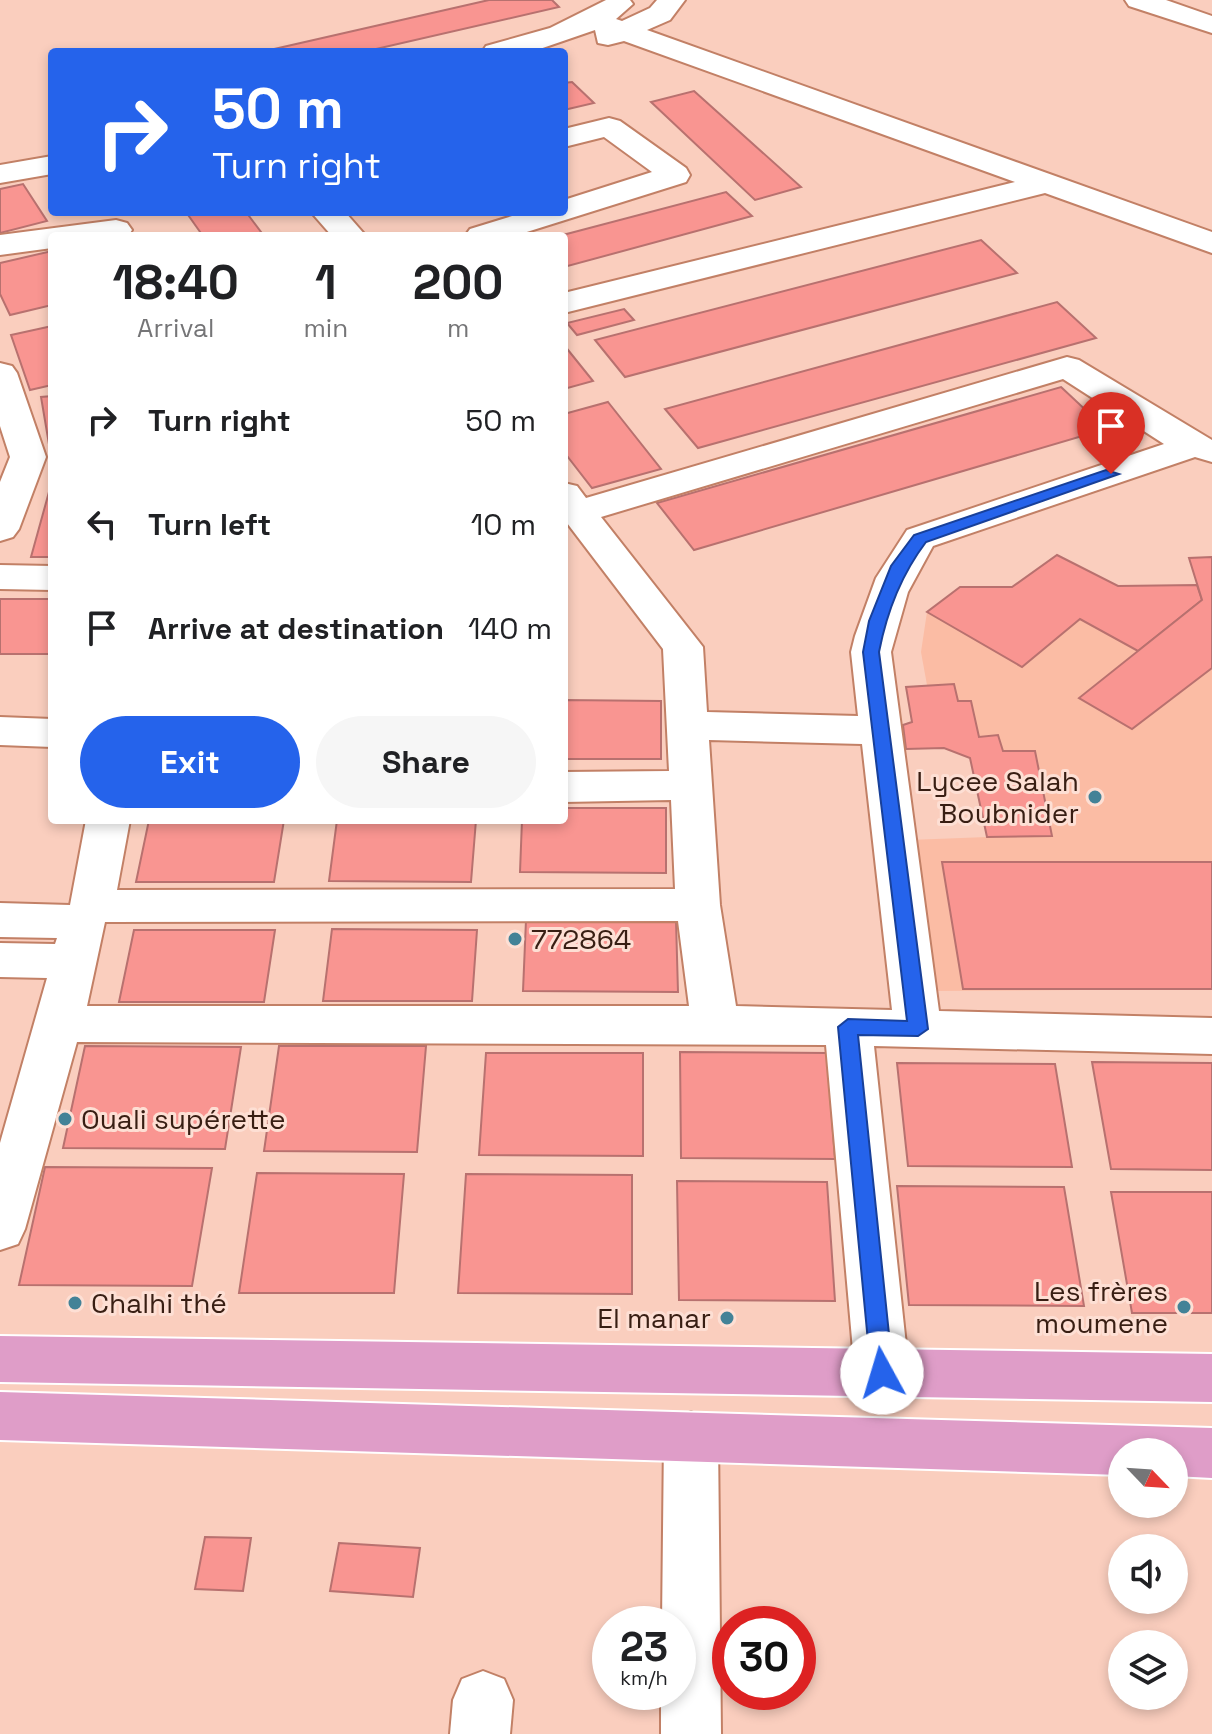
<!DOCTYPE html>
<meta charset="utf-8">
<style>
body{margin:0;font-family:"Space Grotesk",sans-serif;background:#f6f6f6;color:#202124;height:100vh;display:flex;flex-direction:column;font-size:30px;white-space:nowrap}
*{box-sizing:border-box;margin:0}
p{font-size:26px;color:#757577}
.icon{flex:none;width:44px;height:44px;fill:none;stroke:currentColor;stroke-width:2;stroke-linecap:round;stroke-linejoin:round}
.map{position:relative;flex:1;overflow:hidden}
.sheet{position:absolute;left:48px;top:232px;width:520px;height:592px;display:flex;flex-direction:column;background:#fff;border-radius:8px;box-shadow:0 4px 12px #0003}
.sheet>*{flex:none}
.hud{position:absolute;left:48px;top:48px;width:520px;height:168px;border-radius:8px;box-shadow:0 4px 12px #0003;background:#2563eb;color:#fff;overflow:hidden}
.needle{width:52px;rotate:115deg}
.tools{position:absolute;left:1108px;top:1438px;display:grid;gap:16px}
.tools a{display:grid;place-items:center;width:80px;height:80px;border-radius:50%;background:#fff;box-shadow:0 4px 12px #0003;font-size:40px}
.speed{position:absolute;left:592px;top:1606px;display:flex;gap:16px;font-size:40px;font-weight:700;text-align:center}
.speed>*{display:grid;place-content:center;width:104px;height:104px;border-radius:50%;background:#fff;box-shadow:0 4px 12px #0003;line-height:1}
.speed small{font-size:20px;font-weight:400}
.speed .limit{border:12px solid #d22;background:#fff;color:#111}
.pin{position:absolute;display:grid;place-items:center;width:68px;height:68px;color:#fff;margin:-82px -34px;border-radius:50% 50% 50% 0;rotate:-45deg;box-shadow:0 0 8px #0007}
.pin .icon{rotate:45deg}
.me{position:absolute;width:88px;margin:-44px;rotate:354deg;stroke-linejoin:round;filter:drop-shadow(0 0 6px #0008)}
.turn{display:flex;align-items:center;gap:28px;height:168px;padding:0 32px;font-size:36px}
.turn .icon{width:104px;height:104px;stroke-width:2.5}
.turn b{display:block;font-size:56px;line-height:68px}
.eta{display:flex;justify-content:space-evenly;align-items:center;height:136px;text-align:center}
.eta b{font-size:48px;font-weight:700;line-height:56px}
.cta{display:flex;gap:16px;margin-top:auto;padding:16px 32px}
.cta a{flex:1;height:92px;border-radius:48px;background:#2563eb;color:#fff;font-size:32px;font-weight:700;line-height:92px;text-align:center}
.cta a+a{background:#f6f6f6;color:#202124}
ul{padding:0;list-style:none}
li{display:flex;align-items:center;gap:24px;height:104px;padding:0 32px}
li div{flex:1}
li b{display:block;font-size:30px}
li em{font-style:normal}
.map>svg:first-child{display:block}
.built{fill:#fbbca4}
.building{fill:#f99591;stroke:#b8716f;stroke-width:2}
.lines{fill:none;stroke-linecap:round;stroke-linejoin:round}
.minor-casing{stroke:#c28066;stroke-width:4}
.major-casing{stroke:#fff;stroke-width:4}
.minor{fill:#fff;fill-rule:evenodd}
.major{fill:#df9dc8;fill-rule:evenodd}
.route{fill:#2563eb;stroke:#184099;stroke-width:2}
.poi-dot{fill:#438297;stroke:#fddfd4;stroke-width:3}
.labels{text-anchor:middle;stroke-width:6;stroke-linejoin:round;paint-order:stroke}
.poi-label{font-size:28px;fill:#381e13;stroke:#fddfd4;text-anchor:end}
</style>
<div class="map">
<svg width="1212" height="1734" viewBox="0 0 1212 1734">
<rect width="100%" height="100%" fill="#facebe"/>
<!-- built -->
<polygon class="built" points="1057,555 1118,586 1197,585 1189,558 1212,557 1212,989 930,991 909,840 987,837 970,758 944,748 906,749 903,725 912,721 906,687 927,685 921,652 927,612 960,587 1012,587"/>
<!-- building -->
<g class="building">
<polygon points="489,0 552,0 559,7 363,52 261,52"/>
<polygon points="572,82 594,103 564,110 564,83"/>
<polygon points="694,91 801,187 755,200 651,102"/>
<polygon points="23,184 47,221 0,233 0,189"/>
<polygon points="726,192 752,216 564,267 564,236 559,236"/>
<polygon points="186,212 246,212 264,236 203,236"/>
<polygon points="981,240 1017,273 625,377 595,340"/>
<polygon points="52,251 52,305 10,315 0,294 0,263"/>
<polygon points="1057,302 1096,338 698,448 665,409"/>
<polygon points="624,309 634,320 577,335 567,323"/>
<polygon points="52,326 52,385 30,390 11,335"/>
<polygon points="564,345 593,381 564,389"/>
<polygon points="1061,387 1106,429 694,550 657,503"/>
<polygon points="52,396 52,462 41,397"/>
<polygon points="608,402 661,469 592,488 564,452 564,414"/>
<polygon points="52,481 52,557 31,557"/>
<polygon points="1057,555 1118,586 1197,585 1202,600 1138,651 1080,619 1022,667 927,612 960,587 1012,587"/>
<polygon points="1212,557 1212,668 1132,729 1079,698 1202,600 1189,558"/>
<rect x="0" y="599" width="52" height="55"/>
<polygon points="954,684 958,701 971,701 979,737 998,735 1003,751 1035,751 1052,836 987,837 970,758 944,748 906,749 903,725 912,722 906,687"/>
<polygon points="564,700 661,701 661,759 564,759"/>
<polygon points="564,808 666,808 666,873 520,872 522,820 564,820"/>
<polygon points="149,820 284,820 274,882 136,882"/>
<polygon points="337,820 476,820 471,882 329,881"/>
<polygon points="942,862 1212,862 1212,989 963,989"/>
<polygon points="526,920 676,921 678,992 523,991"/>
<polygon points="332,929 477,930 472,1001 323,1001"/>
<polygon points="134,930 275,930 264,1002 119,1002"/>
<polygon points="85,1046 241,1047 225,1149 63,1148"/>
<polygon points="279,1046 426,1046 417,1152 264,1151"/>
<polygon points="680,1052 827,1053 835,1159 681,1158"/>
<polygon points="486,1053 643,1053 643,1156 479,1155"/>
<polygon points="1092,1062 1212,1063 1212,1170 1111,1169"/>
<polygon points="897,1063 1055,1064 1072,1167 908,1166"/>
<polygon points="45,1167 212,1168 192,1286 19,1285"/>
<polygon points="257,1173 404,1174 394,1293 239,1293"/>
<polygon points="466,1174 632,1175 632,1294 458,1293"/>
<polygon points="677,1181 827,1182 835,1301 679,1300"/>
<polygon points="897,1186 1064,1187 1084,1306 909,1305"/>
<polygon points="1111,1192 1212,1192 1212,1313 1132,1313"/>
<polygon points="205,1537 251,1538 243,1591 195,1589"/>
<polygon points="339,1543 420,1548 413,1597 330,1591"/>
</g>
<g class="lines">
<!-- minor casing -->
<g class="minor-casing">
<g id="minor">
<polygon points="606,0 630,0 633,4 616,19 622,21 650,8 657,0 685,0 670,20 647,30 1212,232 1212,253 1045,193 564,313 564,293 1015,182 624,41 608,45 598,43 595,30 531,52 482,52 486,46 550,28"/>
<polygon points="1125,0 1166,0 1212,16 1212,33 1129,6"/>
<polygon points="609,118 620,121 686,168 690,175 686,182 514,236 465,236 470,229 525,212 564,212 564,200 652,172 604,137 564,147 564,129"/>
<polygon points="52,156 52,174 0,183 0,165"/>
<polygon points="311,212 345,212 366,236 332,236"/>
<polygon points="116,220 127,223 132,230 128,236 52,236 52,248 0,255 0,235"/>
<path d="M 1067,357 L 1079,360 L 1212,440 L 1212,462 L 1195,457 L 933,546 L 908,592 L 891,652 L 939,1011 L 1212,1018 L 1212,1054 L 874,1046 L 909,1373 L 901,1390 L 882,1396 L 863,1390 L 855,1373 L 826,1045 L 77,1042 L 25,1229 L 18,1244 L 0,1250 L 0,1143 L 47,978 L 0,977 L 0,943 L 55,944 L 57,938 L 0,937 L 0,903 L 70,905 L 86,820 L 130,820 L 117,890 L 675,889 L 671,800 L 564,802 L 564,772 L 669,771 L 663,649 L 564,519 L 564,483 L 577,486 L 586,498 ZM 1063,379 L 1164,444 L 907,530 L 876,578 L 855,636 L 851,652 L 858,716 L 707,712 L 703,647 L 601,517 ZM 709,740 L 862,744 L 892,1010 L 736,1006 L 720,905 ZM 678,921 L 689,1006 L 87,1006 L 105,922 Z"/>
<polygon points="0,363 12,366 17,373 46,457 19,529 13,537 0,541 0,482 10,457 0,426"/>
<polygon points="0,565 52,566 52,590 0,589"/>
<polygon points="0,717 52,719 52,747 0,745"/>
<polygon points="691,1412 710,1420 718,1437 721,1734 661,1734 661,1692 678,1692 678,1624 662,1624 664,1437 672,1420"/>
<polygon points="483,1671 504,1679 513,1700 510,1734 450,1734 453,1700 462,1679"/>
</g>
</g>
<!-- major casing -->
<g class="major-casing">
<g id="major">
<polygon points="0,1336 1212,1354 1212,1402 0,1382"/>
<polygon points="0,1392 1212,1428 1212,1478 1174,1476 1174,1452 1122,1452 1122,1475 0,1440"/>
</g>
</g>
<!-- minor -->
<use href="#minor" class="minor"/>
<!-- major -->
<use href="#major" class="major"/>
</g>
<!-- route -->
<path class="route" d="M 1106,470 L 1119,474 L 926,542 C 901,575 887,611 879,652 L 928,1029 L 918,1036 L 858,1035 L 893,1373 L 889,1380 L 882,1383 L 874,1380 L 871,1373 L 838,1027 L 848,1019 L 907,1021 L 863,652 L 869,621 L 891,566 L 914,535 Z"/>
<!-- markers -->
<g class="poi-dot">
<circle cx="1095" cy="797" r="8"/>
<circle cx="515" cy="939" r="8"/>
<circle cx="65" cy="1119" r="8"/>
<circle cx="75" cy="1303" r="8"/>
<circle cx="1184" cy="1307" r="8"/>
<circle cx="727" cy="1318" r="8"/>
</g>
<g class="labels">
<!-- poi labels -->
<g class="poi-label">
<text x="1079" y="791">Lycee Salah<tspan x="1079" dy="32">Boubnider</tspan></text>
<text x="531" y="949" text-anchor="start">772864</text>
<text x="81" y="1129" text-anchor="start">Ouali supérette</text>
<text x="1168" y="1301">Les frères<tspan x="1168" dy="32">moumene</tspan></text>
<text x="91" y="1313" text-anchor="start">Chalhi thé</text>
<text x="711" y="1328">El manar</text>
</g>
</g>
</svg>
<div class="tools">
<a><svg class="needle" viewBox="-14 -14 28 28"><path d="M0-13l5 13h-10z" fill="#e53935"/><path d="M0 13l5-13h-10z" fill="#757577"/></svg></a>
<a><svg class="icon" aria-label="sound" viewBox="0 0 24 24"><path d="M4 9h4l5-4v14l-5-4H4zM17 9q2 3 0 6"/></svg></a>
<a><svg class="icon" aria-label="layers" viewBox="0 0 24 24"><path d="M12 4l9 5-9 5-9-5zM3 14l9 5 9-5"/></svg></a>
</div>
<div class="speed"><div>23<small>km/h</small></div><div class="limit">30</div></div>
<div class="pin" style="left:1111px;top:474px;background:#d93025"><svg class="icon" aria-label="arrive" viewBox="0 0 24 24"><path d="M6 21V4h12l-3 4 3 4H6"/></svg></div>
<svg class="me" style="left:882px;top:1373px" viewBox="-20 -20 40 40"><circle r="19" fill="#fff"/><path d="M0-13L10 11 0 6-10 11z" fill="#2563eb"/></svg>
<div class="hud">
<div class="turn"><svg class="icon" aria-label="right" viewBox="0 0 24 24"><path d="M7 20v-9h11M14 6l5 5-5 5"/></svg><div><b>50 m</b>Turn right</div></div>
</div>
<section class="sheet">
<div class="eta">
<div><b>18:40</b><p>Arrival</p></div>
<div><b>1</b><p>min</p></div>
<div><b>200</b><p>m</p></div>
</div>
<ul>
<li><svg class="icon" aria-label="right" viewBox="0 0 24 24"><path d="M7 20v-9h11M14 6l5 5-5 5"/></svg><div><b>Turn right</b></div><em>50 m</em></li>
<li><svg class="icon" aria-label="left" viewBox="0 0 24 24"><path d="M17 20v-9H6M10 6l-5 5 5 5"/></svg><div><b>Turn left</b></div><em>10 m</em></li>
<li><svg class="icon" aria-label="arrive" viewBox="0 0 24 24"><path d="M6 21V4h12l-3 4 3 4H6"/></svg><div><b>Arrive at destination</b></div><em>140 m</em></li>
</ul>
<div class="cta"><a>Exit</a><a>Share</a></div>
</section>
</div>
